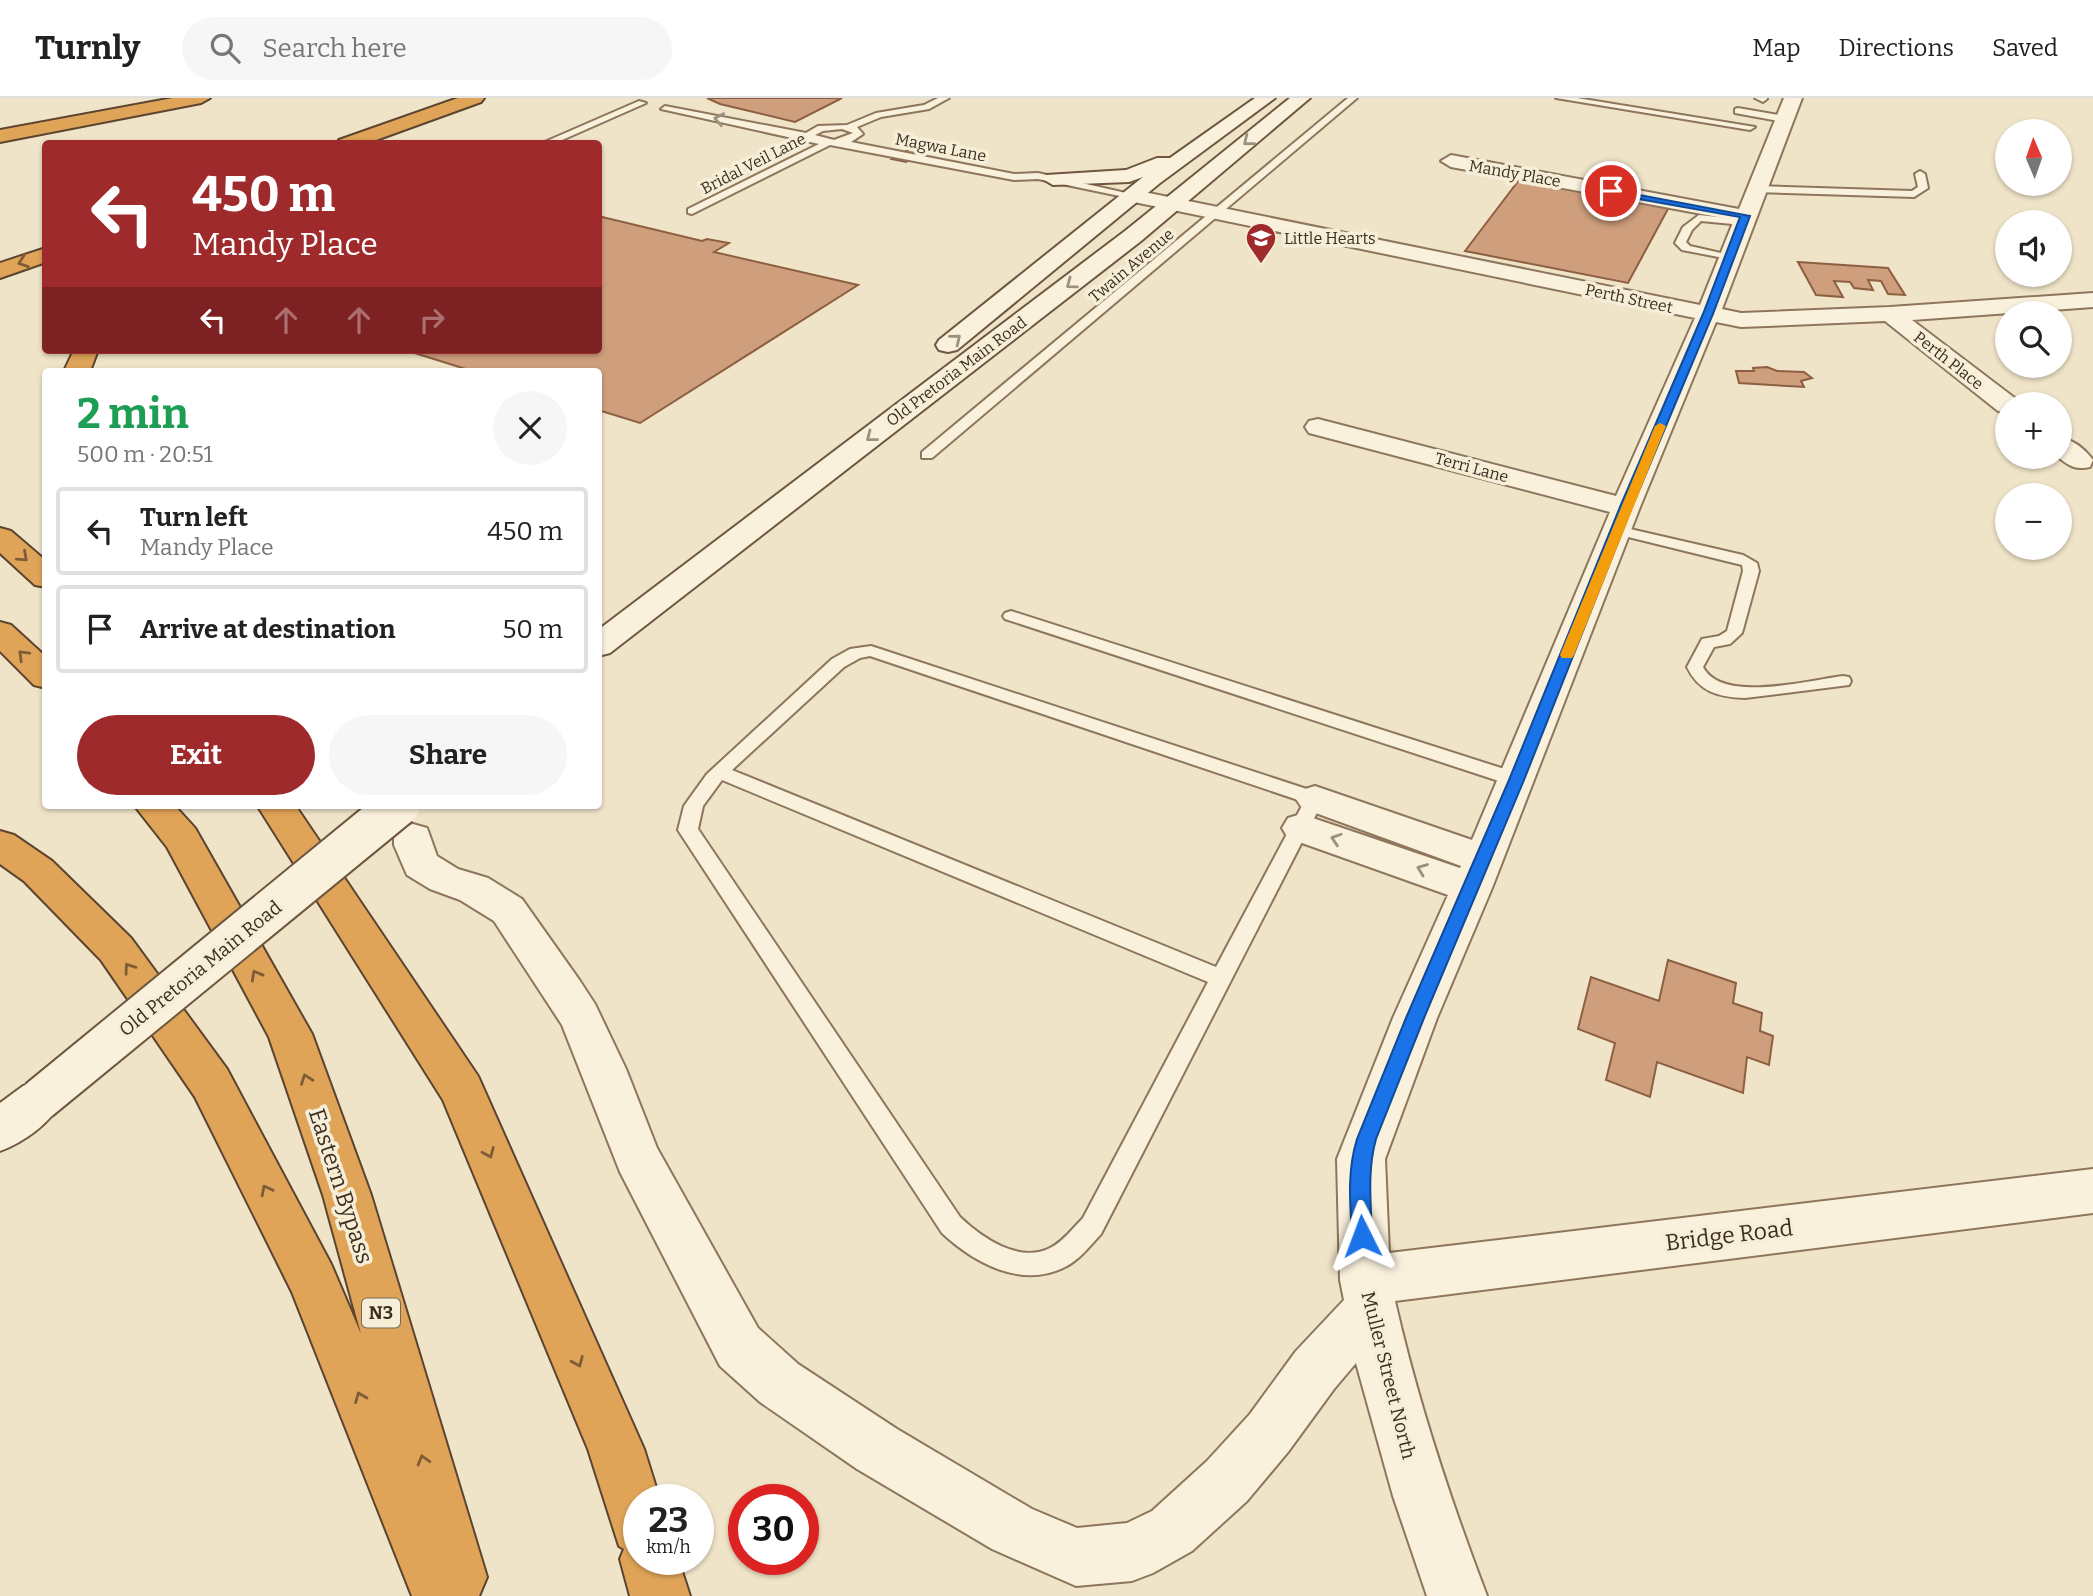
<!DOCTYPE html>
<meta charset="utf-8">
<style>
body{margin:0;font-family:Bitter,serif;background:#f6f6f6;color:#222;height:100vh;display:flex;flex-direction:column;font-size:26px;white-space:nowrap}
*{box-sizing:border-box;margin:0}
p{font-size:23px;color:#767676}
.icon{flex:none;width:38px;height:38px;fill:none;stroke:currentColor;stroke-width:2;stroke-linecap:round;stroke-linejoin:round}
.map{position:relative;flex:1;overflow:hidden}
.side{position:absolute;left:42px;top:270px;width:560px;height:441px;display:flex;flex-direction:column;background:#fff;border-radius:7px;box-shadow:0 2px 5px #0004}
.side>*{flex:none}
.banner{position:absolute;left:42px;top:42px;width:560px;height:214px;border-radius:7px;box-shadow:0 2px 5px #0004;background:#9e2a2b;color:#fff;overflow:hidden}
.needle{width:46px;rotate:358deg}
.fabs{position:absolute;left:1995px;top:21px;display:grid;gap:14px}
.fabs a{display:grid;place-items:center;width:77px;height:77px;border-radius:50%;background:#fff;box-shadow:0 2px 5px #0004;font-size:35px}
.speed{position:absolute;left:623px;top:1386px;display:flex;gap:14px;font-size:35px;font-weight:700;text-align:center}
.speed>*{display:grid;place-content:center;width:91px;height:91px;border-radius:50%;background:#fff;box-shadow:0 2px 5px #0004;line-height:1}
.speed small{font-size:18px;font-weight:400}
.speed .limit{border:10px solid #d22;background:#fff;color:#111}
.pin{position:absolute;display:grid;place-items:center;width:60px;height:60px;color:#fff;margin:-30px;border:4px solid #fff;border-radius:50%;box-shadow:0 2px 7px #0007}
.me{position:absolute;width:77px;margin:-38px;rotate:357deg;stroke-linejoin:round;filter:drop-shadow(0 0 5px #0008)}
.turn{display:flex;align-items:center;gap:24px;height:147px;padding:0 35px;font-size:32px}
.turn .icon{width:91px;height:91px;stroke-width:2.5}
.turn b{display:block;font-size:49px;line-height:60px}
.lanes{display:flex;align-items:center;height:66px;padding:0 35px;background:#0003;justify-content:center;gap:35px;direction:ltr}
.lanes .off{opacity:.35}
.round{display:grid;place-items:center;flex:none;width:74px;height:74px;border-radius:37px;background:#f6f6f6}
.headline{display:flex;align-items:center;justify-content:space-between;height:119px;padding:0 35px}
h1{font-size:42px;font-weight:700;line-height:52px;color:#1e9e55}
.action{display:flex;gap:14px;margin-top:auto;padding:14px 35px}
.action a{flex:1;height:80px;border-radius:42px;background:#9e2a2b;color:#fff;font-size:28px;font-weight:700;line-height:80px;text-align:center}
.action a+a{background:#f6f6f6;color:#222}
ul{padding:0;list-style:none}
li{display:flex;align-items:center;gap:21px;height:88px;margin:0 14px 10px;padding:0 21px;border:4px solid #e0e0e0;border-radius:7px}
li div{flex:1}
li b{display:block;font-size:26px}
li em{font-style:normal}
header{display:flex;align-items:center;gap:42px;box-sizing:border-box;height:98px;padding:0 35px;background:#fff;border-bottom:2px solid #e0e0e0}
header strong{font-size:33px}
nav{display:flex;gap:38px;margin-inline-start:auto;font-size:24px}
.search{width:490px;height:63px;background:#f6f6f6;display:flex;align-items:center;gap:18px;box-sizing:border-box;padding:0 24px;border-radius:38px;color:#767676;font-size:26px}
.map>svg:first-child{display:block}
.building{fill:#cf9f7d;stroke:#8d5f41;stroke-width:2}
.lines{fill:none;stroke-linecap:round;stroke-linejoin:round}
.lane-casing{stroke:#8d765c;stroke-width:4}
.street-casing{stroke:#8d765c;stroke-width:4}
.secondary-casing{stroke:#6f573f;stroke-width:4}
.highway-casing{stroke:#5b4430;stroke-width:4}
.lane{fill:#faf1dc;fill-rule:evenodd}
.street{fill:#faf1dc;fill-rule:evenodd}
.secondary{fill:#faf1dc;fill-rule:evenodd}
.highway{fill:#e0a458;fill-rule:evenodd}
.secondary-bridge-casing{stroke:#6f573f;stroke-width:45;stroke-linecap:butt}
.secondary-bridge{stroke:#faf1dc;stroke-width:41}
.oneway{stroke:#9c907e}
.oneway2{stroke:#7e5d36}
.route{fill:#1a73e8;stroke:#114b97;stroke-width:2}
.slow{fill:#f59e0b}
.labels{text-anchor:middle;stroke-width:7;stroke-linejoin:round;paint-order:stroke}
.far-street-label{font-size:16px;fill:#3d2e20;stroke:#f7eed8}
.far-poi-label{font-size:16px;fill:#3d2e20;stroke:#f7eed8;text-anchor:start}
.shield{fill:#f7eed8;stroke:#756857;stroke-width:2}
.shield-label{font-size:18px;font-weight:bold;fill:#3d2e20}
.street-label{font-size:19px;fill:#3d2e20;stroke:#f7eed8}
.near-street-label{font-size:23px;fill:#3d2e20;stroke:#f7eed8}
</style>
<header>
<strong>Turnly</strong>
<div class="search"><svg class="icon" aria-label="search" viewBox="0 0 24 24"><circle cx="10" cy="10" r="6"/><path d="M15 15l6 6"/></svg>Search here</div>
<nav><a>Map</a><a>Directions</a><a>Saved</a></nav>
</header>
<div class="map">
<svg width="2093" height="1498" viewBox="0 0 2093 1498">
<rect width="100%" height="100%" fill="#f0e4c8"/>
<!-- building -->
<g class="building">
<polygon points="707,0 842,0 795,24 720,6"/>
<polygon points="922,44 936,47 906,64 892,61"/>
<polygon points="1519,82 1669,109 1628,185 1465,153"/>
<polygon points="598,118 702,143 707,141 729,145 714,154 858,187 640,325 598,312 598,273 472,273 405,252 598,252"/>
<polygon points="1798,164 1888,170 1905,197 1888,196 1881,183 1868,182 1873,192 1854,190 1850,184 1834,183 1843,199 1816,197"/>
<polygon points="1767,269 1777,273 1804,274 1812,280 1801,283 1804,289 1739,285 1736,273 1754,273 1753,270"/>
<polygon points="1668,862 1736,885 1733,905 1762,915 1760,933 1773,938 1769,967 1747,959 1743,995 1657,964 1650,999 1606,982 1615,945 1578,931 1591,879 1659,903"/>
</g>
<g class="lines">
<!-- lane casing -->
<g class="lane-casing">
<g id="lane">
<path d="M 938,0 L 949,0 L 929,11 L 881,19 L 857,29 L 863,36 L 851,44 L 1014,76 L 1038,75 L 1139,98 L 1134,101 L 1038,81 L 1014,82 L 830,47 L 692,116 L 688,115 L 688,111 L 819,46 L 661,11 L 665,8 L 806,35 L 818,28 L 847,27 L 876,15 L 924,7 ZM 842,31 L 853,35 L 834,42 L 815,37 L 823,33 Z"/>
<polygon points="1348,0 1357,0 932,360 922,360 922,354"/>
<polygon points="1556,0 1577,0 1755,29 1750,32"/>
<polygon points="1755,0 1767,0 1767,1 1763,4"/>
<polygon points="639,3 646,5 553,46 540,46"/>
<polygon points="1738,10 1784,18 1788,21 1784,24 1735,15 1735,11"/>
<polygon points="1920,73 1925,76 1928,90 1914,99 1756,94 1751,91 1756,88 1912,93 1918,89 1915,76"/>
<polygon points="1699,117 1747,122 1748,124 1743,127 1701,123 1692,132 1686,144 1690,148 1734,158 1734,162 1682,152 1675,145 1683,129"/>
<path d="M 1617,428 L 1743,457 L 1757,465 L 1759,473 L 1742,535 L 1730,546 L 1714,549 L 1703,569 C 1722,606 1809,582 1843,578 L 1849,579 L 1851,583 L 1849,587 L 1745,600 C 1718,599 1699,594 1687,569 L 1702,541 L 1719,538 L 1727,533 L 1743,473 L 1742,467 L 1612,435 L 1610,432 Z"/>
<polygon points="1011,513 1523,677 1526,682 1523,687 1511,687 1005,521 1003,518 1005,515"/>
<path d="M 871,548 L 1322,696 L 1324,701 L 1101,1136 C 1090,1148 1079,1162 1065,1169 C 1022,1191 974,1165 942,1135 L 678,732 L 684,708 L 707,676 L 832,561 L 850,551 ZM 870,558 L 1304,704 L 1216,869 L 732,672 L 844,569 L 860,560 ZM 722,682 L 1208,884 L 1083,1120 C 1073,1130 1063,1144 1050,1150 C 1019,1166 981,1139 960,1119 L 698,731 L 703,708 Z"/>
</g>
</g>
<!-- street casing -->
<g class="street-casing">
<g id="street">
<path d="M 1784,0 L 1802,0 L 1722,211 L 1741,215 L 1890,209 L 2093,195 L 2093,209 L 1912,222 L 2016,301 L 2020,306 L 2007,306 L 2007,315 L 1998,313 L 1885,223 L 1741,229 L 1716,224 L 1640,409 L 1492,790 L 1437,920 L 1385,1061 L 1389,1155 L 2093,1071 L 2093,1115 L 1395,1203 C 1418,1304 1450,1401 1487,1498 L 1427,1498 L 1393,1398 L 1356,1265 L 1334,1291 L 1288,1354 L 1247,1403 L 1192,1453 L 1153,1475 L 1132,1483 L 1076,1488 L 992,1451 L 857,1371 L 760,1304 L 720,1268 L 620,1074 L 562,927 L 494,823 L 460,802 L 430,791 L 407,777 L 394,747 L 394,740 L 399,730 L 413,726 L 427,730 L 437,758 L 458,771 L 488,780 L 522,801 L 580,883 L 595,906 L 626,971 L 657,1050 L 758,1230 L 798,1266 L 897,1331 L 1032,1411 L 1077,1430 L 1127,1425 L 1152,1413 L 1207,1363 L 1250,1316 L 1296,1253 L 1344,1202 L 1340,1182 L 1337,1061 L 1393,920 L 1448,797 L 1288,740 L 1282,730 L 1288,720 L 1301,716 L 1460,770 L 1461,768 L 1302,710 L 1296,701 L 1302,692 L 1315,688 L 1472,742 L 1610,414 L 1309,335 L 1305,329 L 1309,323 L 1318,321 L 1616,398 L 1695,220 L 1134,104 L 1127,102 L 1124,98 L 1127,94 L 1134,92 L 1700,207 L 1734,122 L 1451,69 L 1441,63 L 1451,57 L 1739,111 Z"/>
<path d="M 2060,339 C 2073,342 2085,351 2093,362 L 2090,369 C 2075,372 2069,368 2058,359 Z"/>
</g>
</g>
<!-- secondary casing -->
<g class="secondary-casing">
<g id="secondary">
<polygon points="1255,0 1275,0 1160,85 957,252 948,254 939,252 936,247 939,242 1143,79 1129,84 1053,87 1043,81 1046,77 1126,72 1157,60 1170,60"/>
<polygon points="1290,0 1310,0 1141,143 610,555 598,558 598,532 1125,133"/>
<path d="M 39,982 L 55,988 L 62,1002 C 51,1025 24,1044 0,1053 L 0,1005 L 23,988 Z"/>
</g>
</g>
<!-- highway casing -->
<g class="highway-casing">
<g id="highway">
<polygon points="173,0 210,0 201,5 0,44 0,32"/>
<polygon points="458,0 484,0 481,4 365,46 337,46 339,42"/>
<polygon points="46,150 46,164 0,180 0,165"/>
<polygon points="74,252 98,252 90,273 64,273"/>
<polygon points="0,430 11,433 46,463 46,489 35,487 0,455"/>
<polygon points="0,524 11,527 46,559 46,590 34,587 0,553"/>
<polygon points="134,707 174,707 195,730 312,936 371,1097 487,1479 479,1498 412,1498 292,1194 195,999 101,862 24,783 0,766 0,733 14,737 52,763 131,840 227,971 331,1166 361,1236 323,1097 269,939 167,749"/>
<polygon points="257,707 295,707 478,978 644,1351 660,1402 639,1402 639,1461 678,1461 690,1498 630,1498 620,1461 624,1451 619,1448 588,1351 443,1002"/>
</g>
</g>
<!-- lane -->
<use href="#lane" class="lane"/>
<!-- street -->
<use href="#street" class="street"/>
<!-- secondary -->
<use href="#secondary" class="secondary"/>
<!-- highway -->
<use href="#highway" class="highway"/>
<!-- secondary-bridge casing -->
<g class="secondary-bridge-casing">
<polyline id="secondary-bridge" points="39,1002 399,707"/>
</g>
<!-- secondary-bridge -->
<use href="#secondary-bridge" class="secondary-bridge"/>
</g>
<!-- one-way arrows -->
<defs><path id="oneway-chevron" d="M-2-3.5L2.5 0L-2 3.5" fill="none" stroke-width="1.6" stroke-linecap="round" stroke-linejoin="round" transform="scale(1.75)"/></defs>
<g class="oneway">
<use href="#oneway-chevron" transform="translate(719 21) rotate(-169)"/>
<use href="#oneway-chevron" transform="translate(1248 43) rotate(141)"/>
<use href="#oneway-chevron" transform="translate(1071 186) rotate(143)"/>
<use href="#oneway-chevron" transform="translate(956 241) rotate(-39)"/>
<use href="#oneway-chevron" transform="translate(871 339) rotate(142)"/>
<use href="#oneway-chevron" transform="translate(1336 741) rotate(-162)"/>
<use href="#oneway-chevron" transform="translate(1422 771) rotate(-159)"/>
</g>
<g class="oneway2">
<use href="#oneway-chevron" transform="translate(23 164) rotate(160)"/>
<use href="#oneway-chevron" transform="translate(23 459) rotate(42)"/>
<use href="#oneway-chevron" transform="translate(23 557) rotate(-136)"/>
<use href="#oneway-chevron" transform="translate(129 870) rotate(-125)"/>
<use href="#oneway-chevron" transform="translate(256 877) rotate(-119)"/>
<use href="#oneway-chevron" transform="translate(306 981) rotate(-110)"/>
<use href="#oneway-chevron" transform="translate(489 1055) rotate(67)"/>
<use href="#oneway-chevron" transform="translate(266 1092) rotate(-117)"/>
<use href="#oneway-chevron" transform="translate(578 1264) rotate(67)"/>
<use href="#oneway-chevron" transform="translate(360 1299) rotate(-112)"/>
<use href="#oneway-chevron" transform="translate(423 1362) rotate(-106)"/>
</g>
<!-- route -->
<path class="route" d="M 1608,91 L 1750,118 L 1713,216 L 1632,409 L 1524,682 L 1424,920 L 1376,1041 C 1367,1073 1371,1105 1372,1138 L 1369,1145 L 1362,1148 L 1355,1145 L 1352,1138 C 1350,1105 1347,1073 1357,1041 L 1406,920 L 1509,682 L 1620,409 L 1703,216 L 1740,119 L 1611,96 Z"/>
<!-- slow -->
<polygon class="slow" points="1660,325 1666,328 1574,557 1572,560 1562,560 1560,557 1655,328"/>
<!-- icons -->
<defs>
<g id="school-pin" transform="scale(1.575)"><path d="M0 17L-7.5 6A9.5 9.5 0 1 1 7.5 6Z" fill="#9e2a2b" stroke="#f7eed8"/><path d="M0-5L7-2L0 1L-7-2ZM-4 1L0 2.5L4 1V4Q0 6-4 4Z" fill="#fff"/></g>
</defs>
<g fill-rule="evenodd">
<use href="#school-pin" x="1261" y="140"/>
</g>
<g class="labels">
<!-- far-street labels -->
<g class="far-street-label">
<text transform="translate(941 49) rotate(11)" y="6">Magwa Lane</text>
<text transform="translate(753 65) rotate(-27)" y="6">Bridal Veil Lane</text>
<text transform="translate(1515 75) rotate(10)" y="6">Mandy Place</text>
<text transform="translate(1131 167) rotate(-40)" y="6">Twain Avenue</text>
<text transform="translate(1629 200) rotate(12)" y="6">Perth Street</text>
<text transform="translate(1949 262) rotate(38)" y="6">Perth Place</text>
<text transform="translate(956 273) rotate(-37)" y="6">Old Pretoria Main Road</text>
<text transform="translate(1472 369) rotate(15)" y="6">Terri Lane</text>
</g>
<!-- far-poi labels -->
<g class="far-poi-label">
<text x="1284" y="146">Little Hearts</text>
</g>
<!-- shield labels -->
<rect class="shield" x="362" y="1200.5" width="38" height="29" rx="5"/>
<g class="shield-label">
<text x="381" y="1221">N3</text>
</g>
<!-- street labels -->
<g class="street-label">
<text transform="translate(200 870) rotate(-39)" y="7">Old Pretoria Main Road</text>
<text transform="translate(1389 1277) rotate(76)" y="7">Muller Street North</text>
</g>
<!-- near-street labels -->
<g class="near-street-label">
<text transform="translate(341 1088) rotate(72)" y="8">Eastern Bypass</text>
<text transform="translate(1729 1137) rotate(-7)" y="8">Bridge Road</text>
</g>
</g>
</svg>
<div class="fabs">
<a><svg class="needle" viewBox="-14 -14 28 28"><path d="M0-13l5 13h-10z" fill="#e53935"/><path d="M0 13l5-13h-10z" fill="#767676"/></svg></a>
<a><svg class="icon" aria-label="sound" viewBox="0 0 24 24"><path d="M4 9h4l5-4v14l-5-4H4zM17 9q2 3 0 6"/></svg></a>
<a><svg class="icon" aria-label="search" viewBox="0 0 24 24"><circle cx="10" cy="10" r="6"/><path d="M15 15l6 6"/></svg></a>
<a>+</a>
<a>−</a>
</div>
<div class="speed"><div>23<small>km/h</small></div><div class="limit">30</div></div>
<div class="pin" style="left:1611px;top:93px;background:#d93025"><svg class="icon" aria-label="arrive" viewBox="0 0 24 24"><path d="M6 21V4h12l-3 4 3 4H6"/></svg></div>
<svg class="me" style="left:1362px;top:1138px" viewBox="-20 -20 40 40"><path d="M0-17L14 15 0 8-14 15z" fill="#1a73e8" stroke="#fff" stroke-width="4"/></svg>
<div class="banner">
<div class="turn"><svg class="icon" aria-label="left" viewBox="0 0 24 24"><path d="M17 20v-9H6M10 6l-5 5 5 5"/></svg><div><b>450 m</b>Mandy Place</div></div>
<div class="lanes"><svg class="icon" aria-label="left" viewBox="0 0 24 24"><path d="M17 20v-9H6M10 6l-5 5 5 5"/></svg><svg class="icon off" aria-label="ahead" viewBox="0 0 24 24"><path d="M12 20V5M6 11l6-6 6 6"/></svg><svg class="icon off" aria-label="ahead" viewBox="0 0 24 24"><path d="M12 20V5M6 11l6-6 6 6"/></svg><svg class="icon off" aria-label="right" viewBox="0 0 24 24"><path d="M7 20v-9h11M14 6l5 5-5 5"/></svg></div>
</div>
<section class="side">
<div class="headline"><div><h1>2 min</h1><p>500 m · 20:51</p></div><a class="round"><svg class="icon" aria-label="close" viewBox="0 0 24 24"><path d="M6 6l12 12M18 6L6 18"/></svg></a></div>
<ul>
<li><svg class="icon" aria-label="left" viewBox="0 0 24 24"><path d="M17 20v-9H6M10 6l-5 5 5 5"/></svg><div><b>Turn left</b><p>Mandy Place</p></div><em>450 m</em></li>
<li><svg class="icon" aria-label="arrive" viewBox="0 0 24 24"><path d="M6 21V4h12l-3 4 3 4H6"/></svg><div><b>Arrive at destination</b></div><em>50 m</em></li>
</ul>
<div class="action"><a>Exit</a><a>Share</a></div>
</section>
</div>
